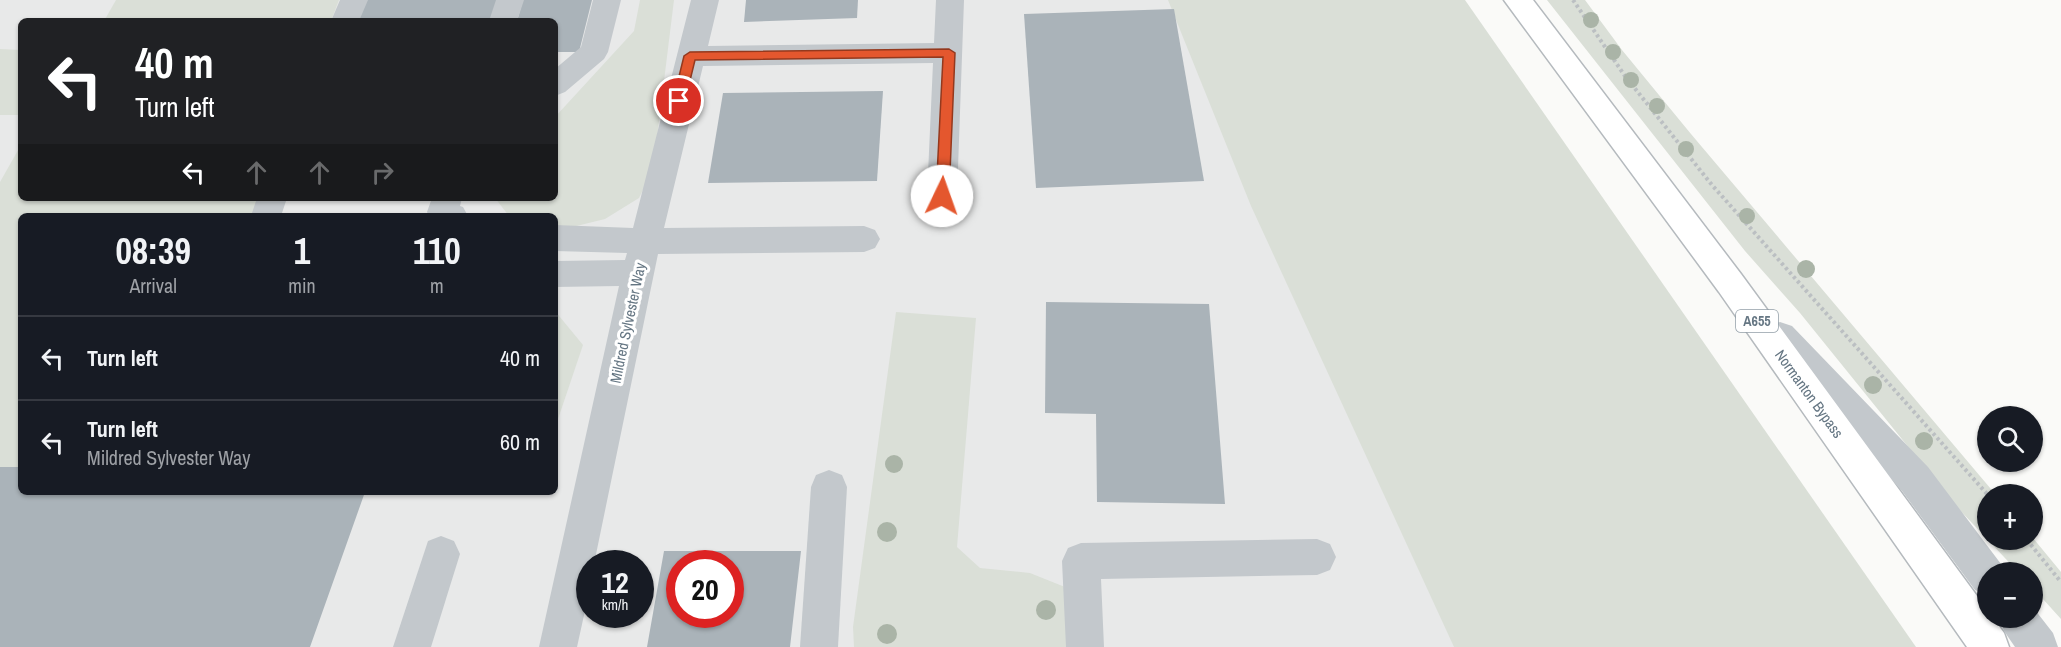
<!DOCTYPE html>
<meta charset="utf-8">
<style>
body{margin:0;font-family:"Archivo Narrow",sans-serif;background:#20242c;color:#f1f3f6;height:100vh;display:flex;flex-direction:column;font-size:22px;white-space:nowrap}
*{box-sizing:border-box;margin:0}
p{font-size:20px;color:#9ea1a6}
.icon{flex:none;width:33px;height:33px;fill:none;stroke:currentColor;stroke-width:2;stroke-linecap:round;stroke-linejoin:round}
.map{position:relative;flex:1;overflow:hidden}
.panel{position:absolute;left:18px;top:213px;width:540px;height:282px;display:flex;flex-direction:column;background:#171b24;border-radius:9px;box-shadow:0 2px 4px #0004}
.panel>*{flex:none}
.hud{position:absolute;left:18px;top:18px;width:540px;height:183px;border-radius:9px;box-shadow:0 2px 4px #0004;background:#202124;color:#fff;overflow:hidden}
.buttons{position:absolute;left:1977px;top:406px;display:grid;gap:12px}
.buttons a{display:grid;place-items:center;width:66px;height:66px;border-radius:50%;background:#171b24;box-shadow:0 2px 4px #0004;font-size:30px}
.speed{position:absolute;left:576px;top:550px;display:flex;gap:12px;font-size:30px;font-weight:700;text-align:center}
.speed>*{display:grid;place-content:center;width:78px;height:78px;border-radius:50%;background:#171b24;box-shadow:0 2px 4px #0004;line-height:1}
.speed small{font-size:15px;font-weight:400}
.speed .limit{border:9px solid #d22;background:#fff;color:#111}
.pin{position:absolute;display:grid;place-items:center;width:51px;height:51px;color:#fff;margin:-26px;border:3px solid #fff;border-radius:50%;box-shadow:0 2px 6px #0007}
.me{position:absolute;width:66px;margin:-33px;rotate:3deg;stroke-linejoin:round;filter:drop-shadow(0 0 4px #0008)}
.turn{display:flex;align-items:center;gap:21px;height:126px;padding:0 18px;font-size:27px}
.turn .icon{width:78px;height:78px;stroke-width:2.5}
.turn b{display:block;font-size:42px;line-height:51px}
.lanes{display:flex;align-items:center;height:57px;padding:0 18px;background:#0003;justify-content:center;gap:30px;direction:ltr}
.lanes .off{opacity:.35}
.eta{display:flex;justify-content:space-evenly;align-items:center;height:102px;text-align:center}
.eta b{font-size:36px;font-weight:700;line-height:42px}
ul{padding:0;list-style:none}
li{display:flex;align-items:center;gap:18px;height:84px;padding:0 18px;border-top:2px solid #363941}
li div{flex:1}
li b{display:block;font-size:22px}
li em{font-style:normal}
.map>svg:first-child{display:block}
.built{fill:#e8e9e9;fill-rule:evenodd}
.green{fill:#dadfd7}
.building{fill:#aab3b9;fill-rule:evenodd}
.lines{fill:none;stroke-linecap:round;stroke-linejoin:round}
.major-casing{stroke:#b5babe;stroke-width:3}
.path{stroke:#bbbfc2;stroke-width:4;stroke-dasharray:3 3;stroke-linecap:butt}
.minor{fill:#c3c8cc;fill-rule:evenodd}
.major{fill:#fff;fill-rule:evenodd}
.tree{fill:#aab4a7}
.route{fill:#e4572e;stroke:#94391e;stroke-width:1.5}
.labels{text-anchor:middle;stroke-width:6;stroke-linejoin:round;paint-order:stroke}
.shield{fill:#fff;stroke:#939fa8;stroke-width:1.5}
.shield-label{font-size:14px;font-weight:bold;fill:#657683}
.street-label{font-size:15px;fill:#657683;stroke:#fff}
</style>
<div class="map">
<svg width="2061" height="647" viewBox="0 0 2061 647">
<rect width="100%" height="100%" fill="#fafaf8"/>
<!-- built -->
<path class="built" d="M 0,0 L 1181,0 L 1473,647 L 0,647 ZM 21,21 L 555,21 L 555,198 L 21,198 ZM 21,216 L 555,216 L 555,492 L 21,492 ZM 590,564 L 640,564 L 640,615 L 590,615 ZM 680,564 L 730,564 L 730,615 L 680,615 Z"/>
<!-- green -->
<g class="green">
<polygon points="116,0 339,0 331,21 104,21"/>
<polygon points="640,0 674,0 653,170 639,198 605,219 556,231 555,216 509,216 495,198 555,198 555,117 634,31"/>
<polygon points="1168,0 1465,0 1916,647 1454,647 1251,206"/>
<polygon points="1547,0 1585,0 1622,50 1691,134 1996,495 1988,495 1988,540 1956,506 1800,313 1745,251"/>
<polygon points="0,49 21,50 21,115 0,115"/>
<polygon points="21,145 21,198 259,198 252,216 21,216 21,467 0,467 0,182"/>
<polygon points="555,311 583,345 555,428"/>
<polygon points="896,312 976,318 957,547 980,568 1030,573 1065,587 1068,647 854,647 853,627"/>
<polygon points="2033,538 2061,572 2061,619 2033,588 2032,573 2019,573 1988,540"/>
</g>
<!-- building -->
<g class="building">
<polygon points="365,0 499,0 492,21 356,21"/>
<polygon points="523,0 592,0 579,52 555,52 555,21 517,21"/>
<polygon points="746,0 858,0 857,18 744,22"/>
<polygon points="1174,9 1204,181 1036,188 1024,14"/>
<polygon points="883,91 877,181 708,183 723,93"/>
<polygon points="1046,302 1209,304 1225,504 1097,502 1096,414 1045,413"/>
<polygon points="0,467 21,467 21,492 365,492 310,647 0,647"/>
<path d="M 664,551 L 801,551 L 790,647 L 647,647 ZM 680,564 L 730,564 L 730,615 L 680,615 Z"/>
</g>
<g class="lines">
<!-- major casing -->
<g class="major-casing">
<polygon id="major" points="1504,0 1533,0 1741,274 1988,611 1988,618 1993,618 2004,633 2009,647 1967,647 1719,292"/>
</g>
<!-- path -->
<g class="path">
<polyline points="1573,0 1625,76 1712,185 1988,495"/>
<polyline points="2027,540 2061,582"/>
</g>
<!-- minor -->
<g class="minor">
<polygon points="340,0 368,0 359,21 331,21"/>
<polygon points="496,0 524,0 517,21 489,21"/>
<polygon points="593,0 621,0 608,52 604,59 565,92 555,96 555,69 581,47"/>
<polygon points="691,0 719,0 708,46 934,43 936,0 964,0 957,196 953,205 942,208 931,205 927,196 933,63 703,66 664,228 864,226 875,230 880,239 875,248 864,252 658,254 594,564 590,564 590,588 577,647 539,647 619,286 555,287 555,261 625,260 627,253 555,251 555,225 633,228"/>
<polygon points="257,198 287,198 281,216 253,216 252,213"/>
<polygon points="432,198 462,198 460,206 463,207 468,216 429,216 427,212"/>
<polygon points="1780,322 1792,326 1928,467 2001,564 2005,573 1988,573 1988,595 1975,590 1902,491 1768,346 1763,336 1768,326"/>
<polygon points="829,470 842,475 847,487 838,647 800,647 811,487 816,475"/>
<polygon points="441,536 454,541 460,554 431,647 393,647 428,541"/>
<polygon points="1317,539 1330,544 1336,557 1330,570 1317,575 1101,579 1104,647 1066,647 1062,561 1068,548 1081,543"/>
<polygon points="2032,606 2053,633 2058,647 2015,647 2004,631 1999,618 2032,618"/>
</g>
<!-- major -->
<use href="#major" class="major"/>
</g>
<!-- trees -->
<g class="tree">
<circle cx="1591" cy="20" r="8"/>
<circle cx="1613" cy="52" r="8"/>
<circle cx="1631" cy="80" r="8"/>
<circle cx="1657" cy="106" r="8"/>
<circle cx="1686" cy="149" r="8"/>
<circle cx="1747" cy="216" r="8"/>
<circle cx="1806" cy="269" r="9"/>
<circle cx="1873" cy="385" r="9"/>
<circle cx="1924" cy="441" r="9"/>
<circle cx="894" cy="464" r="9"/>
<circle cx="887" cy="532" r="10"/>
<circle cx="1046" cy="610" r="10"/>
<circle cx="887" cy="634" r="10"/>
</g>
<!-- route -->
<polygon class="route" points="949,49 955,53 949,196 942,201 936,196 943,57 695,60 685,101 679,105 673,101 684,56 690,52"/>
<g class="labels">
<!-- shield labels -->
<rect class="shield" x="1736" y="310" width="42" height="22" rx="4.5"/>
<g class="shield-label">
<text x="1757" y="326">A655</text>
</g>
<!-- street labels -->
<g class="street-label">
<text transform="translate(628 323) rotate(-78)" y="5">Mildred Sylvester Way</text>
<text transform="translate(1809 394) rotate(54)" y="5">Normanton Bypass</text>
</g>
</g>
</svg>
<div class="buttons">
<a><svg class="icon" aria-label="search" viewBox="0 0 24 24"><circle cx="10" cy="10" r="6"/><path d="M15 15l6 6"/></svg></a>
<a>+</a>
<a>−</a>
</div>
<div class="speed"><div>12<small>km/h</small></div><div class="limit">20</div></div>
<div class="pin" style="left:679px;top:101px;background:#d93025"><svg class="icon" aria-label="arrive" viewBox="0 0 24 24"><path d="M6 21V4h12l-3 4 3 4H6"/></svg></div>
<svg class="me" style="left:942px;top:196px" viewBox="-20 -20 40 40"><circle r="19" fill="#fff"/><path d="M0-13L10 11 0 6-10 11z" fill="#e4572e"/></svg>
<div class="hud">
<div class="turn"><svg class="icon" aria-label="left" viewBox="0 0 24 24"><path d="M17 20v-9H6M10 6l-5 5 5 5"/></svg><div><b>40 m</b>Turn left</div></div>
<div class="lanes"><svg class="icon" aria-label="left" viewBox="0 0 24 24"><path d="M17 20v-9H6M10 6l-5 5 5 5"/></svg><svg class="icon off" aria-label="ahead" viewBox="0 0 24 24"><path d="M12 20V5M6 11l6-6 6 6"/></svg><svg class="icon off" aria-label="ahead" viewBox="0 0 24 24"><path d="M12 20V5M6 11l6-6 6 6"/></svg><svg class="icon off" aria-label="right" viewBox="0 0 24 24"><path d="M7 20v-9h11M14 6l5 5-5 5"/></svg></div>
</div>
<section class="panel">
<div class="eta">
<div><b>08:39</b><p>Arrival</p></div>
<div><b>1</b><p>min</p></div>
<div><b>110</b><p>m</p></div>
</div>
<ul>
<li><svg class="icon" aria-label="left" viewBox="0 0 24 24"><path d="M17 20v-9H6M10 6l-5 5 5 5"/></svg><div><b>Turn left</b></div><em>40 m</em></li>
<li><svg class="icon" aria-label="left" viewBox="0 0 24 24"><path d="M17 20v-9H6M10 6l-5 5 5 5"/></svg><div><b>Turn left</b><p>Mildred Sylvester Way</p></div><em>60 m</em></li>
</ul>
</section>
</div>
